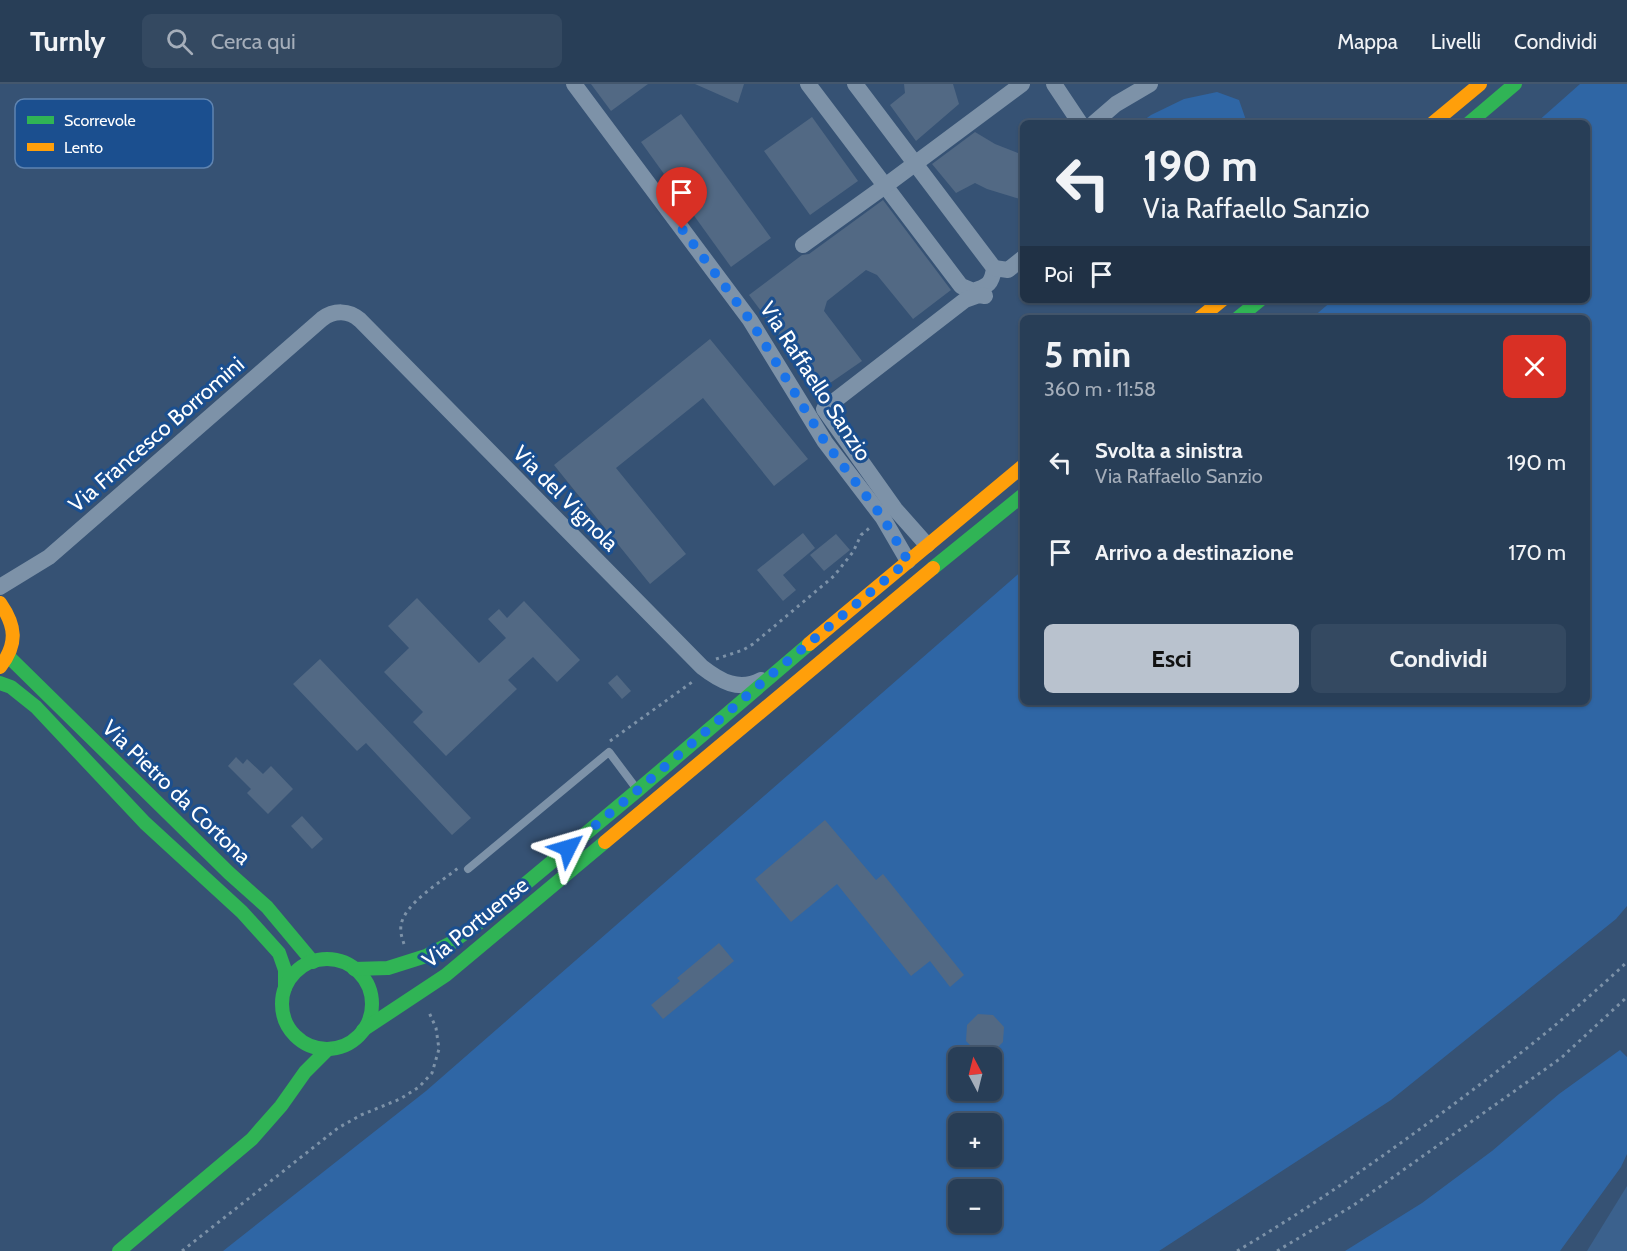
<!DOCTYPE html>
<html lang="it">
<meta charset="utf-8">
<style>
body{margin:0;font-family:Cabin,sans-serif;background:#344961;color:#f1f3f6;height:100vh;display:flex;flex-direction:column;font-size:22px;white-space:nowrap}
*{box-sizing:border-box;margin:0}
p{font-size:20px;color:#a5aeba}
.icon{flex:none;width:33px;height:33px;fill:none;stroke:currentColor;stroke-width:2;stroke-linecap:round;stroke-linejoin:round}
.map{position:relative;flex:1;overflow:hidden}
.panel{position:absolute;left:1020px;top:231px;width:570px;height:390px;display:flex;flex-direction:column;background:#283e57;border-radius:9px;box-shadow:0 2px 4px #0004,0 0 0 2px #44576d}
.panel>*{flex:none}
.banner{position:absolute;left:1020px;top:36px;width:570px;height:183px;border-radius:9px;box-shadow:0 2px 4px #0004,0 0 0 2px #44576d;background:#283e57;color:#f1f3f6;overflow:hidden}
.needle{width:39px;rotate:353deg}
.controls{position:absolute;left:948px;top:963px;display:grid;gap:12px}
.controls a{display:grid;place-items:center;width:54px;height:54px;border-radius:9px;background:#283e57;box-shadow:0 2px 4px #0004,0 0 0 2px #44576d;font-size:30px}
.pin{position:absolute;display:grid;place-items:center;width:51px;height:51px;color:#fff;margin:-62px -26px;border-radius:50% 50% 50% 0;rotate:-45deg;box-shadow:0 0 6px #0007}
.pin .icon{rotate:45deg}
.me{position:absolute;width:66px;margin:-33px;rotate:50deg;stroke-linejoin:round;filter:drop-shadow(0 0 4px #0008)}
.turn{display:flex;align-items:center;gap:21px;height:126px;padding:0 24px;font-size:27px}
.turn .icon{width:78px;height:78px;stroke-width:2.5}
.turn b{display:block;font-size:42px;line-height:51px}
.then{display:flex;align-items:center;height:57px;padding:0 24px;background:#0003;gap:12px;font-size:22px}
.round{display:grid;place-items:center;flex:none;width:63px;height:63px;border-radius:9px;background:#344961}
.head{display:flex;align-items:center;justify-content:space-between;height:102px;padding:0 24px}
h1{font-size:36px;font-weight:700;line-height:45px}
.cta{display:flex;gap:12px;margin-top:auto;padding:12px 24px}
.cta a{flex:1;height:69px;border-radius:9px;background:#b9c2ce;color:#111;font-size:24px;font-weight:700;line-height:69px;text-align:center}
.cta a+a{background:#344961;color:#f1f3f6}
ul{padding:0;list-style:none}
li{display:flex;align-items:center;gap:18px;height:90px;padding:0 24px}
li div{flex:1}
li b{display:block;font-size:22px}
li em{font-style:normal}
header{display:flex;align-items:center;gap:36px;box-sizing:border-box;height:84px;padding:0 30px;background:#283e57;border-bottom:2px solid #44576d}
header strong{font-size:28px}
nav{display:flex;gap:33px;margin-inline-start:auto;font-size:21px}
.search{width:420px;height:54px;background:#344961;display:flex;align-items:center;gap:15px;box-sizing:border-box;padding:0 21px;border-radius:9px;color:#a5aeba;font-size:22px}
.map>svg:first-child{display:block}
.green{fill:#2f66a5;fill-rule:evenodd}
.water{fill:#3b618d}
.building{fill:#526984}
.lines{fill:none;stroke-linecap:round;stroke-linejoin:round}
.path{stroke:#7d92a8;stroke-width:3;stroke-dasharray:3 4.5;stroke-linecap:butt}
.lane{stroke:#7d92a8;stroke-width:8}
.street{stroke:#7d92a8;stroke-width:16}
.fast{stroke:#30b455;stroke-width:14}
.slow{stroke:#ff9f0a;stroke-width:14}
.route{stroke:#1a73e8;stroke-width:10;stroke-dasharray:0 18}
.labels{text-anchor:middle;stroke-width:6;stroke-linejoin:round;paint-order:stroke}
.street-label{font-size:22px;fill:#fff;stroke:#1b4f8f}
.key{fill:#1b4f8f;stroke:#5f84b1;stroke-width:1.5}
.key-label{font-size:16px;fill:#fff}
</style>
<header>
<strong>Turnly</strong>
<div class="search"><svg class="icon" aria-label="search" viewBox="0 0 24 24"><circle cx="10" cy="10" r="6"/><path d="M15 15l6 6"/></svg>Cerca qui</div>
<nav><a>Mappa</a><a>Livelli</a><a>Condividi</a></nav>
</header>
<div class="map">
<svg width="1627" height="1167" viewBox="0 0 1627 1167">
<rect width="100%" height="100%" fill="#365274"/>
<!-- green -->
<g class="green">
<path d="M 1580,0 L 1627,0 L 1627,822 L 1616,835 L 1391,1016 L 1159,1167 L 223,1167 L 426,1007 L 1023,486 L 1023,618 L 1587,618 L 1587,234 L 1312,234 L 1333,216 L 1587,216 L 1587,39 L 1536,39 ZM 958,974 L 992,974 L 992,1006 L 958,1006 ZM 958,1040 L 992,1040 L 992,1072 L 958,1072 ZM 958,1106 L 992,1106 L 992,1138 L 958,1138 Z"/>
<polygon points="1217,8 1239,16 1247,39 1140,39 1151,31 1184,15"/>
<polygon points="1620,966 1627,973 1627,1070 1621,1083 1560,1167 1345,1167 1422,1119 1492,1067 1559,1010"/>
</g>
<!-- water -->
<polygon class="water" points="1627,1102 1627,1167 1587,1167"/>
<!-- building -->
<g class="building">
<polygon points="591,0 648,0 611,27"/>
<polygon points="695,0 744,0 738,19"/>
<polygon points="904,0 953,0 959,20 916,57 890,21 905,9"/>
<polygon points="681,30 771,154 731,183 641,58"/>
<polygon points="812,33 858,97 810,131 764,67"/>
<polygon points="975,48 995,60 1023,71 1023,116 987,105 975,99 956,109 932,80"/>
<polygon points="883,116 951,206 913,235 877,191 866,186 827,217 824,227 862,277 820,306 749,211 802,171 809,170"/>
<polygon points="710,255 808,375 774,402 703,314 616,384 686,470 650,500 554,381"/>
<polygon points="803,449 815,464 783,491 796,506 783,517 757,486"/>
<polygon points="836,450 850,466 824,487 810,471"/>
<polygon points="417,514 479,579 506,554 488,535 499,525 507,534 524,517 580,576 557,598 533,573 508,596 517,605 446,672 413,638 423,628 384,588 409,564 388,542"/>
<polygon points="320,575 471,734 452,751 366,659 357,667 293,600"/>
<polygon points="617,591 631,607 622,615 608,599"/>
<polygon points="236,673 243,680 247,675 263,690 271,682 293,705 268,730 247,709 251,705 228,682"/>
<polygon points="302,732 323,755 312,765 291,742"/>
<polygon points="825,736 876,796 883,790 964,891 950,903 930,877 911,892 837,800 791,838 755,795"/>
<polygon points="719,859 734,877 663,935 651,921 680,897 677,894"/>
<polygon points="978,930 993,931 1004,943 1003,958 993,968 977,968 966,957 967,941"/>
</g>
<g class="lines">
<!-- path -->
<g class="path">
<polyline points="716,575 743,566 753,560 783,535 834,492 853,468 861,451 872,442"/>
<polyline points="610,657 695,596"/>
<path d="M 404,860 C 402,854 400,848 401,841 C 405,819 441,798 458,784"/>
<polyline points="182,1167 338,1044 361,1031 400,1015 419,1003 432,989 439,965 436,944 428,926"/>
<path d="M 1237,1167 C 1310,1124 1378,1076 1446,1026 C 1509,979 1571,931 1627,878"/>
<polyline points="1277,1167 1354,1121 1561,974 1627,913"/>
</g>
<!-- lane -->
<polyline class="lane" points="468,785 609,668 636,704"/>
<!-- street -->
<g class="street">
<polyline points="574,0 750,236 825,358 883,434 908,477"/>
<path d="M 808,0 L 961,202 L 973,207 C 988,202 992,200 994,184 L 855,0"/>
<polyline points="1054,0 1080,39"/>
<polyline points="1094,39 1116,20 1150,0"/>
<polyline points="803,161 885,102 1022,0"/>
<polyline points="994,184 1008,186 1023,174"/>
<polyline points="927,461 895,425 824,325 965,216 979,211 985,212"/>
<path d="M 0,503 L 49,473 L 322,235 C 334,226 349,226 360,236 L 702,583 C 720,597 739,608 761,596"/>
</g>
<!-- fast -->
<g class="fast">
<polyline points="1469,39 1515,0"/>
<polyline points="1238,234 1260,216"/>
<polyline points="933,484 1023,411"/>
<polyline points="8,572 229,789 267,823 313,878"/>
<polyline points="0,599 11,603 36,623 145,739 242,828 279,869 285,886 285,904"/>
<circle cx="327" cy="920" r="45"/>
<polyline points="354,885 388,884 426,872 451,859 476,841 638,706 809,560"/>
<polyline points="363,946 446,891 605,758"/>
<polyline points="119,1167 252,1055 281,1022 305,988 328,965"/>
</g>
<!-- slow -->
<g class="slow">
<polyline points="1433,39 1480,0"/>
<polyline points="1200,234 1222,216"/>
<path d="M 0,519 C 16,542 18,560 0,583"/>
<polyline points="809,560 1023,382"/>
<polyline points="605,758 933,484"/>
</g>
</g>
<g class="lines">
<!-- route -->
<polyline class="route" points="568,764 638,706 772,590 908,477 883,434 825,358 750,236 682,145"/>
</g>
<g class="labels">
<!-- street labels -->
<g class="street-label">
<text transform="translate(816 297) rotate(57)" y="8">Via Raffaello Sanzio</text>
<text transform="translate(156 350) rotate(-41)" y="8">Via Francesco Borromini</text>
<text transform="translate(566 414) rotate(45)" y="8">Via del Vignola</text>
<text transform="translate(177 708) rotate(44)" y="8">Via Pietro da Cortona</text>
<text transform="translate(475 838) rotate(-39)" y="8">Via Portuense</text>
</g>
</g>
<!-- legend -->
<rect x="15" y="15" width="198" height="69" rx="9" class="key"/>
<rect x="27" y="32" width="27" height="8" fill="#30b455"/>
<rect x="27" y="59" width="27" height="8" fill="#ff9f0a"/>
<g class="key-label">
<text x="64" y="42">Scorrevole</text>
<text x="64" y="69">Lento</text>
</g>
</svg>
<div class="controls">
<a><svg class="needle" viewBox="-14 -14 28 28"><path d="M0-13l5 13h-10z" fill="#e53935"/><path d="M0 13l5-13h-10z" fill="#a5aeba"/></svg></a>
<a>+</a>
<a>−</a>
</div>
<div class="pin" style="left:682px;top:145px;background:#d93025"><svg class="icon" aria-label="arrive" viewBox="0 0 24 24"><path d="M6 21V4h12l-3 4 3 4H6"/></svg></div>
<svg class="me" style="left:568px;top:764px" viewBox="-20 -20 40 40"><path d="M0-17L14 15 0 8-14 15z" fill="#1a73e8" stroke="#fff" stroke-width="4"/></svg>
<div class="banner">
<div class="turn"><svg class="icon" aria-label="left" viewBox="0 0 24 24"><path d="M17 20v-9H6M10 6l-5 5 5 5"/></svg><div><b>190 m</b>Via Raffaello Sanzio</div></div>
<div class="then">Poi<svg class="icon" aria-label="arrive" viewBox="0 0 24 24"><path d="M6 21V4h12l-3 4 3 4H6"/></svg></div>
</div>
<section class="panel">
<div class="head"><div><h1>5 min</h1><p>360 m · 11:58</p></div><a class="round" style="background:#d93025;color:#fff"><svg class="icon" aria-label="close" viewBox="0 0 24 24"><path d="M6 6l12 12M18 6L6 18"/></svg></a></div>
<ul>
<li><svg class="icon" aria-label="left" viewBox="0 0 24 24"><path d="M17 20v-9H6M10 6l-5 5 5 5"/></svg><div><b>Svolta a sinistra</b><p>Via Raffaello Sanzio</p></div><em>190 m</em></li>
<li><svg class="icon" aria-label="arrive" viewBox="0 0 24 24"><path d="M6 21V4h12l-3 4 3 4H6"/></svg><div><b>Arrivo a destinazione</b></div><em>170 m</em></li>
</ul>
<div class="cta"><a>Esci</a><a>Condividi</a></div>
</section>
</div>
